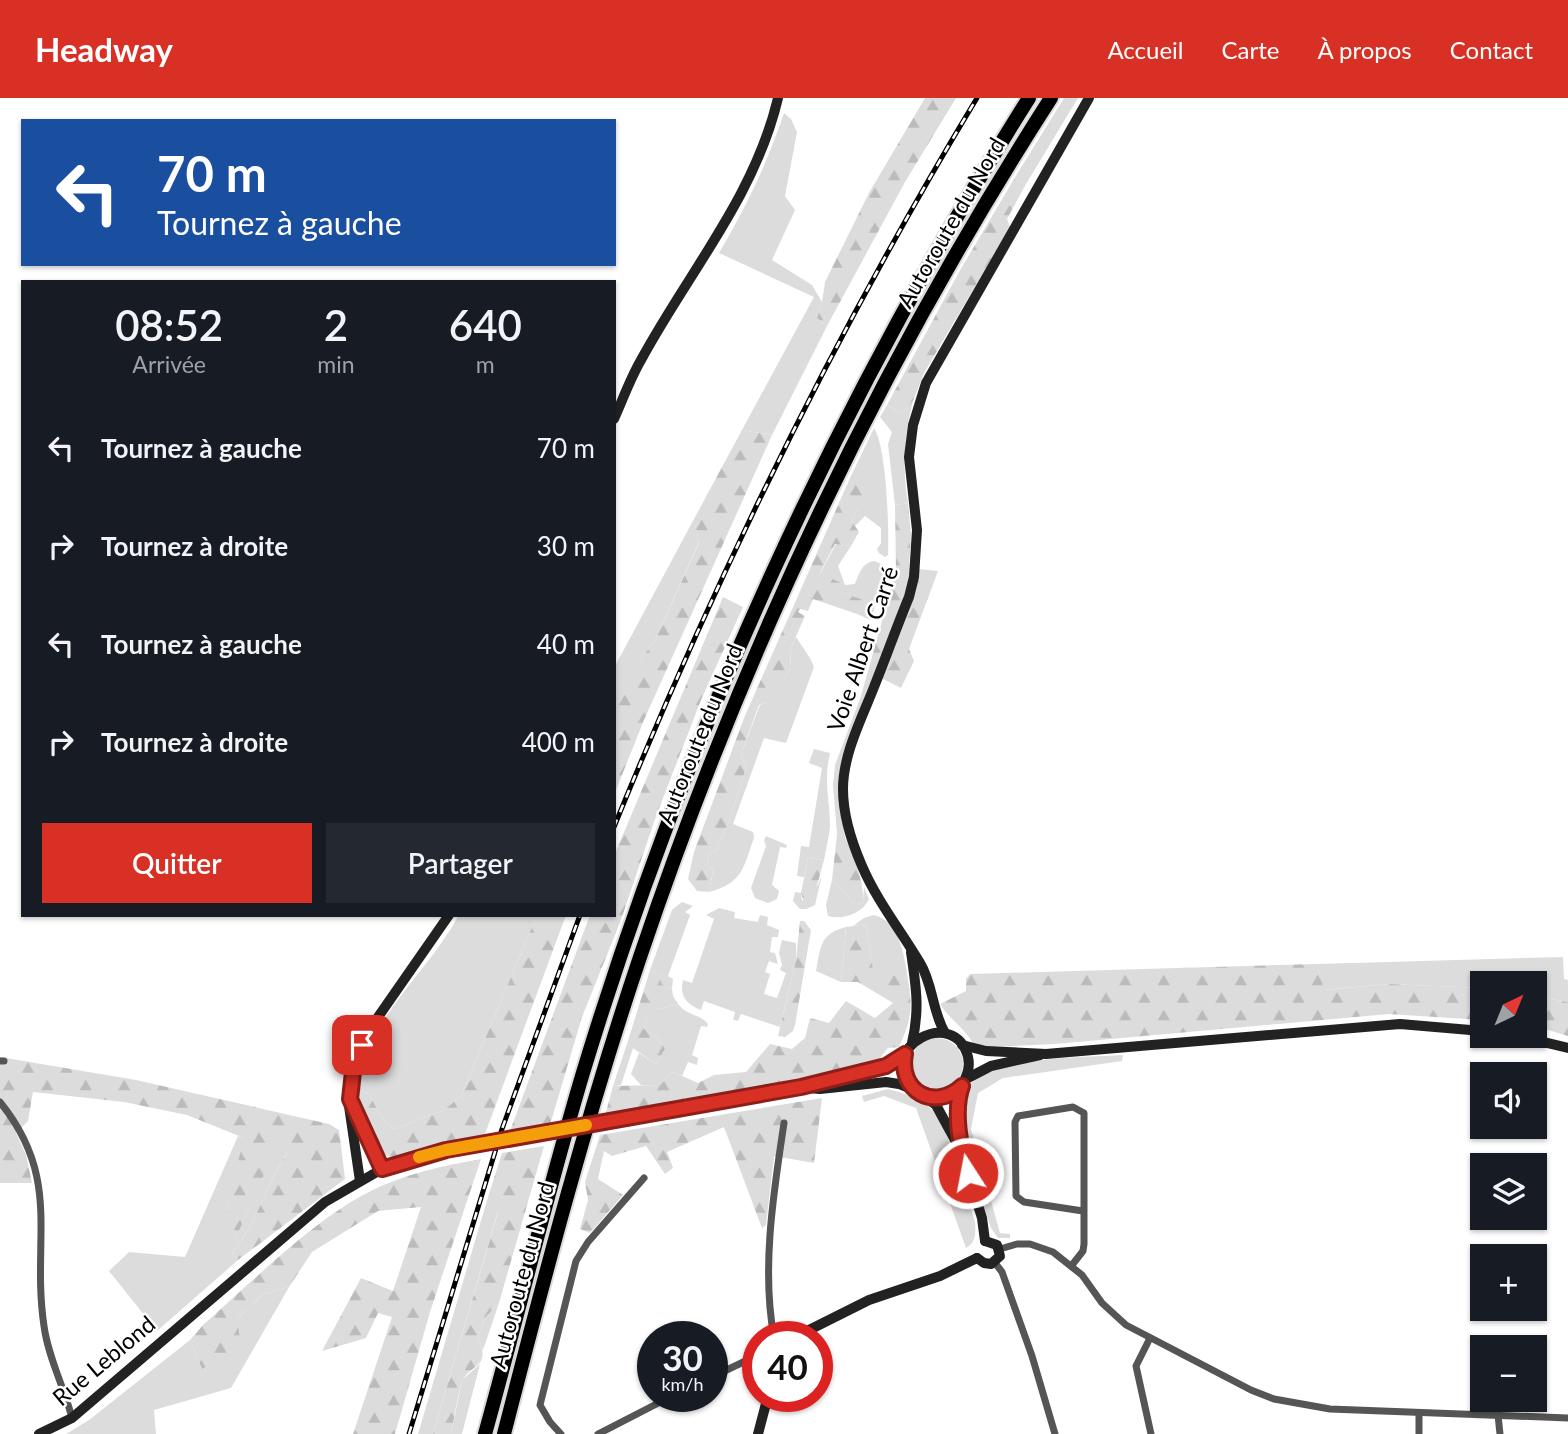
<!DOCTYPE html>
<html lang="fr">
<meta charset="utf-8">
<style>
body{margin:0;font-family:Lato,sans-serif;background:#242831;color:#f1f3f6;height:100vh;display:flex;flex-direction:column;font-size:26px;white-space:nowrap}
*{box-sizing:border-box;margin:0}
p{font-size:23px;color:#9ea1a6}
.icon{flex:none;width:38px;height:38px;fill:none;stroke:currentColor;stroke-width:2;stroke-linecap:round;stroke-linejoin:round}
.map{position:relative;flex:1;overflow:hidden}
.drawer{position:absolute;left:21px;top:182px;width:595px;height:637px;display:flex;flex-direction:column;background:#171b24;border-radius:0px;box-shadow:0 2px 5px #0004}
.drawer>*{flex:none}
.top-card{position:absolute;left:21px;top:21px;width:595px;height:147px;border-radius:0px;box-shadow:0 2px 5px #0004;background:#1a4fa0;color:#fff;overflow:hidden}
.needle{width:46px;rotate:43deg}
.controls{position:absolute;left:1470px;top:873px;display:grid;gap:14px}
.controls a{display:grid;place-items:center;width:77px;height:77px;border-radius:0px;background:#171b24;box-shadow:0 2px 5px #0004;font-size:35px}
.speed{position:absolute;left:637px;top:1223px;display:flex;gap:14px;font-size:35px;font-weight:700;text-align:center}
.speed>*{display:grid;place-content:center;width:91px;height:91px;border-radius:50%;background:#171b24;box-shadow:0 2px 5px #0004;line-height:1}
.speed small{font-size:18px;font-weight:400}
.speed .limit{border:10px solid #d22;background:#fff;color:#111}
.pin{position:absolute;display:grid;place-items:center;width:60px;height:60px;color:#fff;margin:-30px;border-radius:14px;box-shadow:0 4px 10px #0006}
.me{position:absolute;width:77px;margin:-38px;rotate:349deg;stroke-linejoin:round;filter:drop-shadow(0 0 5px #0008)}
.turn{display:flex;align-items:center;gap:24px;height:147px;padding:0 21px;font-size:32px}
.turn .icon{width:91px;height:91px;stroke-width:2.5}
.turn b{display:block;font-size:49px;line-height:60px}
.eta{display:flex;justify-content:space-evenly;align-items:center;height:119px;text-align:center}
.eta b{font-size:42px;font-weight:600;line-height:49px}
.cta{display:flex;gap:14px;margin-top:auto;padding:14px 21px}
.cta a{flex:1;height:80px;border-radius:0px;background:#d93025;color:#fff;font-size:28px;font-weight:600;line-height:80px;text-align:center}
.cta a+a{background:#242831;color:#f1f3f6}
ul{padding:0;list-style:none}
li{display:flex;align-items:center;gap:21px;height:98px;padding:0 21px}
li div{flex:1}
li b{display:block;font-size:26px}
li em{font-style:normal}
header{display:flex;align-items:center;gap:42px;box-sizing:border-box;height:98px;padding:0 35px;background:#d93025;color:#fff}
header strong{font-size:33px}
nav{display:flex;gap:38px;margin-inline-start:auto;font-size:24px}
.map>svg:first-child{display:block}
.grass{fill:#dcdcdc}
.forest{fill:url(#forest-firs)}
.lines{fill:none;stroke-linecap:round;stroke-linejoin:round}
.highway-casing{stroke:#dbdbdb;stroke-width:18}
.street{stroke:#555;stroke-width:7}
.secondary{stroke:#222;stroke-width:10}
.highway{stroke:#000;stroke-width:14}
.rail-casing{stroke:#000;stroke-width:5}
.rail{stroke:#fff;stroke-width:2.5;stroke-dasharray:8;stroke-linecap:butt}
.secondary-bridge{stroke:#222;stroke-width:10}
.route-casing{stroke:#8d1f18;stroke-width:18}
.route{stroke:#d93025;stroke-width:12}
.slow{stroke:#f59e0b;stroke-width:12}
.labels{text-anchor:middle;stroke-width:5;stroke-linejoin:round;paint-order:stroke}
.street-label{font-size:23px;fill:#000;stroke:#fff}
</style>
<header>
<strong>Headway</strong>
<nav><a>Accueil</a><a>Carte</a><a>À propos</a><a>Contact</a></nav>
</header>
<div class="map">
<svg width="1568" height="1336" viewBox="0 0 1568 1336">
<defs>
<pattern id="forest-firs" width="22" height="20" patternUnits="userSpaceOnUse" patternTransform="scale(1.75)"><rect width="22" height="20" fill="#dcdcdc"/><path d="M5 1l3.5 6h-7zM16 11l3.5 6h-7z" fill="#bbb"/></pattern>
</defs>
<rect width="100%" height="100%" fill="#fff"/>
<!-- grass -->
<g class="grass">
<polygon points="1064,0 1078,0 1026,86 1014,81"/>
<path d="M 784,15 L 791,21 L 797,34 L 785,98 L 795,112 L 772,162 L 812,187 L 822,204 L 817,220 L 827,228 L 772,337 L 742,332 L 814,199 L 719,155 C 747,107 766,68 784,15 Z"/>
<path d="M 913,303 C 904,337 902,371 908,405 L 895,407 L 888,346 L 892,334 L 880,319 L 887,307 L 902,315 Z"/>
<path d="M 874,330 C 887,350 889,431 888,457 L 885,459 L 879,455 L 877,451 L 881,445 L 881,430 L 865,418 L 855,428 L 851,422 L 859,410 L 850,380 Z"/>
<polygon points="694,421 699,444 654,544 643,558 625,591 614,589 614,570"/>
<path d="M 836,446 L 851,448 L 838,468 L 845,487 L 855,486 C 859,476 862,464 875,463 L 881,466 L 885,475 L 871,522 L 857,516 L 863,502 L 842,495 L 820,476 Z"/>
<path d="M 796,539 L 810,560 L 814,569 L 786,645 L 764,640 L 733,726 L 753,734 L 754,740 C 743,770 743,785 709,794 L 713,772 L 707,767 L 709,755 L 716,753 L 727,729 L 746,670 L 741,656 L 760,607 L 774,600 L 791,569 L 790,552 Z"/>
<polygon points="861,598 865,599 839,697 845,739 837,736 833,687 835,667"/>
<path d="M 814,651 L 830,655 C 823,686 830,700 830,728 C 829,739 826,751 824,762 L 808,760 L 804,779 L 797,778 L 801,748 L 809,749 L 822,670 L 809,665 Z"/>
<polygon points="766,738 787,747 786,750 780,749 772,787 779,793 777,801 768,805 755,800 751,790 766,748 764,742"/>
<polygon points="822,777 815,807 806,811 800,811 793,803 795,794 801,795 802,803 818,787"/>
<path d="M 832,782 L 855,807 L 863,804 L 864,789 L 869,801 C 862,816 843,822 828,818 L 826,807 Z"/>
<polygon points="682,804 693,808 685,814 690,817 668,878 673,881 672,891 662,886 659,877 650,872 672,812"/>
<path d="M 719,810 L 735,814 L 734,820 L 758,824 L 760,817 L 768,819 L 767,827 L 779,832 L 778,839 L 772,839 L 770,854 L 775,855 L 778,866 L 769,863 L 765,874 L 770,876 L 764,896 L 777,900 L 786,875 L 780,872 L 782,867 L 779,855 L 782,842 L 796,845 L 796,862 L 780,929 L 741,916 L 738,923 L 733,922 L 735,914 L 704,903 L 701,912 C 687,907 679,898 683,882 L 692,885 L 714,821 L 706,817 Z"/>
<path d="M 459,817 L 537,817 L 461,998 L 444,1012 L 394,1031 C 375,1019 378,1000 358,988 C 368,919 427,876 459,817 Z"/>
<path d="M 874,817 C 900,823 905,860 908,882 L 873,872 L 866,826 L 853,828 L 864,820 Z"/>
<path d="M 846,829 L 841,884 L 816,873 C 821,849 819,836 846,829 Z"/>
<polygon points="1563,859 1564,881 1568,882 1568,904 1535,898 1535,886 1482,886 1482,890 1390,886 1323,892 1317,866"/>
<path d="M 650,906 L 660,911 L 678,906 C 687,918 701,916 708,926 L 707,929 L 701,928 L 692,957 L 698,960 L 697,967 L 688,964 L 682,978 L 673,974 L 660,987 L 641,987 L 631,976 L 639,955 L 656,966 L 665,951 L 658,939 L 644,931 Z"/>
<circle cx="937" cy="966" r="26"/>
<polygon points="627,946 633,950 621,987 613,988"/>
<path d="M 1123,957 L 1122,963 L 1003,980 L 978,995 L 971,1031 L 1000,1135 L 1010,1136 L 1010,1140 L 998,1140 L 991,1130 C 982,1102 953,1026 962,999 C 976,956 1086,960 1123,957 Z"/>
<path d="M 888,991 C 911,997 931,1004 943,1026 L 975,1124 C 976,1134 976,1145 966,1150 L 916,1010 L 884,998 L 864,1004 L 862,998 Z"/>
<path d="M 282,1035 L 293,1038 C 288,1056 282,1062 274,1078 C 260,1106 252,1131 232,1155 L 238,1162 L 157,1233 L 109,1173 L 129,1154 L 185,1159 L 238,1038 L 245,1040 L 226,1112 L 235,1142 Z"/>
<polygon points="488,1099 498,1113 433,1336 418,1336"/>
<polygon points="289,1189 231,1290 154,1312 156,1336 66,1336 89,1322 190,1242 202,1271 237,1221 263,1196"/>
<polygon points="499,1205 483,1252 478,1240 484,1221"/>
<polygon points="480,1266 462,1336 451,1336 462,1282"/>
</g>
<!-- forest -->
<g class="forest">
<polygon points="925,0 956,0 905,84 827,228 817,220 822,204 825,184 869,95"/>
<polygon points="1014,81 1026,86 1007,121 1010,129 924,275 913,303 902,315 887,307 959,174"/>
<polygon points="742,332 772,337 644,622 614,697 614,589 625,590 643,558 654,544 699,445 694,421"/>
<polygon points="850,380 871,389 868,410 859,410 851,422 859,434 851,448 835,446 820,475 845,487 842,495 864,502 857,516 813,501 808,513 800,511 798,514 805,518 790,552 791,569 774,601 759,607 741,656 746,670 727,729 716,753 709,755 707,767 713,772 709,794 697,793 688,781 694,754 744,620"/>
<polygon points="908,405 911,437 909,470 938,473 909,551 914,563 901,590 875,577 865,599 861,598 896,473 895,407"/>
<polygon points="723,499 743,509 701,602 655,721 621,822 582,919 550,1027 510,1033 590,817 614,817 614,758"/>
<path d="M 837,736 L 845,739 C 854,761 864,781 863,804 L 855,807 L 832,782 Z"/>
<polygon points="808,760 824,762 812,806 805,808 801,795"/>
<path d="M 537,817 L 566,817 L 485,1036 C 469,1040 453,1043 438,1047 C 425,1050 409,1059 396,1059 C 370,1060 358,1007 358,988 C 378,1000 375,1019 394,1031 L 444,1012 L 461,998 Z"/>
<polygon points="800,823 804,823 811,832 795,927 793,933 785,939 778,938 796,862"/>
<path d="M 866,826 L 873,871 L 908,882 C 913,910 911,923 899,949 L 888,950 L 879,961 L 798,983 L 605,1018 L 613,988 L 660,987 L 673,974 L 698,985 L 714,977 L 746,974 L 770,946 L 792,951 L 805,940 L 810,920 L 829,925 L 846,903 L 875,920 L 893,905 L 858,884 L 841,884 L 846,829 Z"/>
<path d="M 1317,866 L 1324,892 L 1390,886 L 1482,890 L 1482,922 L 1389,916 L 1055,946 L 988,949 L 974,947 C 965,930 950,922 940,906 L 966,893 L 966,881 L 970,876 Z"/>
<polygon points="650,872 659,877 662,886 672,891 673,898 678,906 660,911 650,907 644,931 658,939 665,951 656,966 627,946"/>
<polygon points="1535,898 1568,904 1568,938 1535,928"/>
<path d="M 0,959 L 136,982 L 329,1026 L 339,1032 L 345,1081 L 238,1162 L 232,1155 C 252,1131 260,1106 274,1078 C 282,1062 288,1057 292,1038 L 282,1036 L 235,1142 L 226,1145 L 226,1112 L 244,1040 L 187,1017 L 124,1004 L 33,994 L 28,1023 L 16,1035 L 26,1057 L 32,1085 L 0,1085 Z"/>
<polygon points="822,1000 814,1065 774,1058 766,1127 762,1130 724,1029 667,1054 673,1070 665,1076 646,1048 612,1058 604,1053 598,1081 623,1097 590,1135 580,1131 588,1102 585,1084 600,1037"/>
<path d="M 544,1048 L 499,1205 L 484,1221 L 478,1240 C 493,1271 468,1265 461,1286 C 457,1302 454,1320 451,1336 L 433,1336 L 498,1114 L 488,1099 L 502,1055 Z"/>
<path d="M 481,1061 L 430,1214 L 395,1336 L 353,1336 L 392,1219 L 378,1215 L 366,1240 L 322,1253 L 361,1180 L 393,1193 L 421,1109 L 378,1113 L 312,1154 L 289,1189 L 263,1196 L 237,1221 L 241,1248 L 202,1271 L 190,1242 L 203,1227 C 251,1185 311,1124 367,1095 C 403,1076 442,1068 481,1061 Z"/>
</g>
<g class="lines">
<!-- highway casing -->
<g class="highway-casing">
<g id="highway">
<path d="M 485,1336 C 518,1217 547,1096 582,978 C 686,634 838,303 1029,0"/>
<path d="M 504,1336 C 545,1176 587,1016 640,859 C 741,559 879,267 1051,0"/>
</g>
</g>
<!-- street -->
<g class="street">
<polyline points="0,963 4,963"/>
<path d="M 0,1004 C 63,1082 31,1141 44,1228 C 48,1259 64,1289 72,1320"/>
<polyline points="1000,1151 1017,1146 1030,1146 1053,1154 1082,1177 1102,1205 1126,1227 1251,1292 1274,1301 1330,1311 1568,1320"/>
<polyline points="995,1165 1002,1174 1032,1258 1055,1336"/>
<polyline points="1072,1167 1083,1153 1084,1146 1084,1015 1073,1009 1018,1018 1015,1024 1016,1098 1024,1104 1083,1113"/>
<path d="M 774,1239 C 761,1171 774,1092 784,1025"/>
<polyline points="1150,1240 1136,1268 1151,1336"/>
<polyline points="712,1279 758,1257"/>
<polyline points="1498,1317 1500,1336"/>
<polyline points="561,1336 550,1324 540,1307 576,1163 588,1144 644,1080"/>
<polyline points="598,1336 672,1298"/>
<polyline points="1419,1336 1419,1315"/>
</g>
<!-- secondary -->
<g class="secondary">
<path d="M 614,321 C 623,301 630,281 641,262 C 688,175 755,98 778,0"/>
<path d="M 911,854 C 916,888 920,911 912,945"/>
<path d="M 945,935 C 932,913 933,886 920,865 C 901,833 877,803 862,768 C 852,745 843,716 843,691 C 843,656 862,620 874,589 C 886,559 897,528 909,499 L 914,479 L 917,432 L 909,359 L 913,327 L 926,285 L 1089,0"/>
<polyline points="1518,938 1568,950"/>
<polyline points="962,947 986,953 1046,956 1400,926 1482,933"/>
<polyline points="966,981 991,968 1040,957"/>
<polyline points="808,990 820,991 886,984 899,986 916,993 936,1007 961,1053 982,1120 985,1143"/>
<path d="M 914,991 C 874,949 955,907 968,959 C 972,976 960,985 958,1001 C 956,1017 962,1034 961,1050"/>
<polyline points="927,998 945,999 960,989"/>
<polyline points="354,1011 382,1071"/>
<polyline points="624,1020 801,989 886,968 905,956"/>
<polyline points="515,1040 538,1036"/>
<polyline points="360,1083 349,1008 353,974 357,960 369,932 449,817"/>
<polyline points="977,1160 984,1165 991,1166 1000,1158 997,1147 985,1143"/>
<polyline points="795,1239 869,1202 940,1178 977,1160"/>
<polyline points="39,1336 72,1320 325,1104 382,1071 425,1057 473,1047"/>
<polyline points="758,1336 768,1298"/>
</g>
<!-- highway -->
<use href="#highway" class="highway"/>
<!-- rail casing -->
<g class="rail-casing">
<g id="rail">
<path d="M 614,729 C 716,478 837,232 977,0"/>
<polyline points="409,1336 502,1031 580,817"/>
</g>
</g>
<!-- rail -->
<use href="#rail" class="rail"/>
<!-- secondary-bridge -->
<g class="secondary-bridge">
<polyline points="538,1036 624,1020"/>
<polyline points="473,1047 515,1040"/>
</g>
</g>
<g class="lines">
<!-- route casing -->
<g class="route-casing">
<path id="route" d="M 362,947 L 353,974 L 350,1001 L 382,1071 L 446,1052 L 801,989 L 886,968 L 905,956 C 898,993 934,1014 962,988 C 953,1013 960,1050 968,1075"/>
</g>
<!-- route -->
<use href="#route" class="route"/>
<!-- slow -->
<polyline class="slow" points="419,1059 446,1052 586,1027"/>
</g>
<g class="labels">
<!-- street labels -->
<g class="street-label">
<text transform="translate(951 125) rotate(-60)" y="8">Autoroute du Nord</text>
<text transform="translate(863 551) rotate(-71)" y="8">Voie Albert Carré</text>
<text transform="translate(700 636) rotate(-68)" y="8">Autoroute du Nord</text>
<text transform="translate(522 1177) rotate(-75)" y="8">Autoroute du Nord</text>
<text transform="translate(104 1263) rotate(-40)" y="8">Rue Leblond</text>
</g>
</g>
</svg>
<div class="controls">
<a><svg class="needle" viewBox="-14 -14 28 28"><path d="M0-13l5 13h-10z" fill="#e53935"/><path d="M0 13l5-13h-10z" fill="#9ea1a6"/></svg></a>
<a><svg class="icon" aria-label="sound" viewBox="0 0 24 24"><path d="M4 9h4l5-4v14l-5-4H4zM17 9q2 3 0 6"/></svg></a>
<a><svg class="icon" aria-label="layers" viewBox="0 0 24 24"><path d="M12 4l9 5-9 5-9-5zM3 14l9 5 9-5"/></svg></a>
<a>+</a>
<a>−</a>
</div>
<div class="speed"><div>30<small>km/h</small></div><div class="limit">40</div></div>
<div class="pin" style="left:362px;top:947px;background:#d93025"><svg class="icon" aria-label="arrive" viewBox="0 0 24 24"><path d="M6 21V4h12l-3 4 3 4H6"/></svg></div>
<svg class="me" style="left:968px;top:1075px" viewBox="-20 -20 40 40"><circle r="17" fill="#d93025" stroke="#fff" stroke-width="3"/><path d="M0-11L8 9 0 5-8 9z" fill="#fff"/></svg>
<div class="top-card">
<div class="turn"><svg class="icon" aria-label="left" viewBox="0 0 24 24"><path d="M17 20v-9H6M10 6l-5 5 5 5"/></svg><div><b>70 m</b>Tournez à gauche</div></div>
</div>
<section class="drawer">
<div class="eta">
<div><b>08:52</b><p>Arrivée</p></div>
<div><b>2</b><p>min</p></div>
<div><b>640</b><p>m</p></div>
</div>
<ul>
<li><svg class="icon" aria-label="left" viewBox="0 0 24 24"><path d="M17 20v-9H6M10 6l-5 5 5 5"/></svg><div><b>Tournez à gauche</b></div><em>70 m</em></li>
<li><svg class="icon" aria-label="right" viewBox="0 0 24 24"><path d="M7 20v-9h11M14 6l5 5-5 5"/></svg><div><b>Tournez à droite</b></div><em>30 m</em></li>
<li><svg class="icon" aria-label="left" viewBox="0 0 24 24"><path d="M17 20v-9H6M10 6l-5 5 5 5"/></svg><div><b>Tournez à gauche</b></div><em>40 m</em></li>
<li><svg class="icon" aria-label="right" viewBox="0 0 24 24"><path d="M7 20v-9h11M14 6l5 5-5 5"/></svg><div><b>Tournez à droite</b></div><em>400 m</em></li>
</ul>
<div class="cta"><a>Quitter</a><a>Partager</a></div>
</section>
</div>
